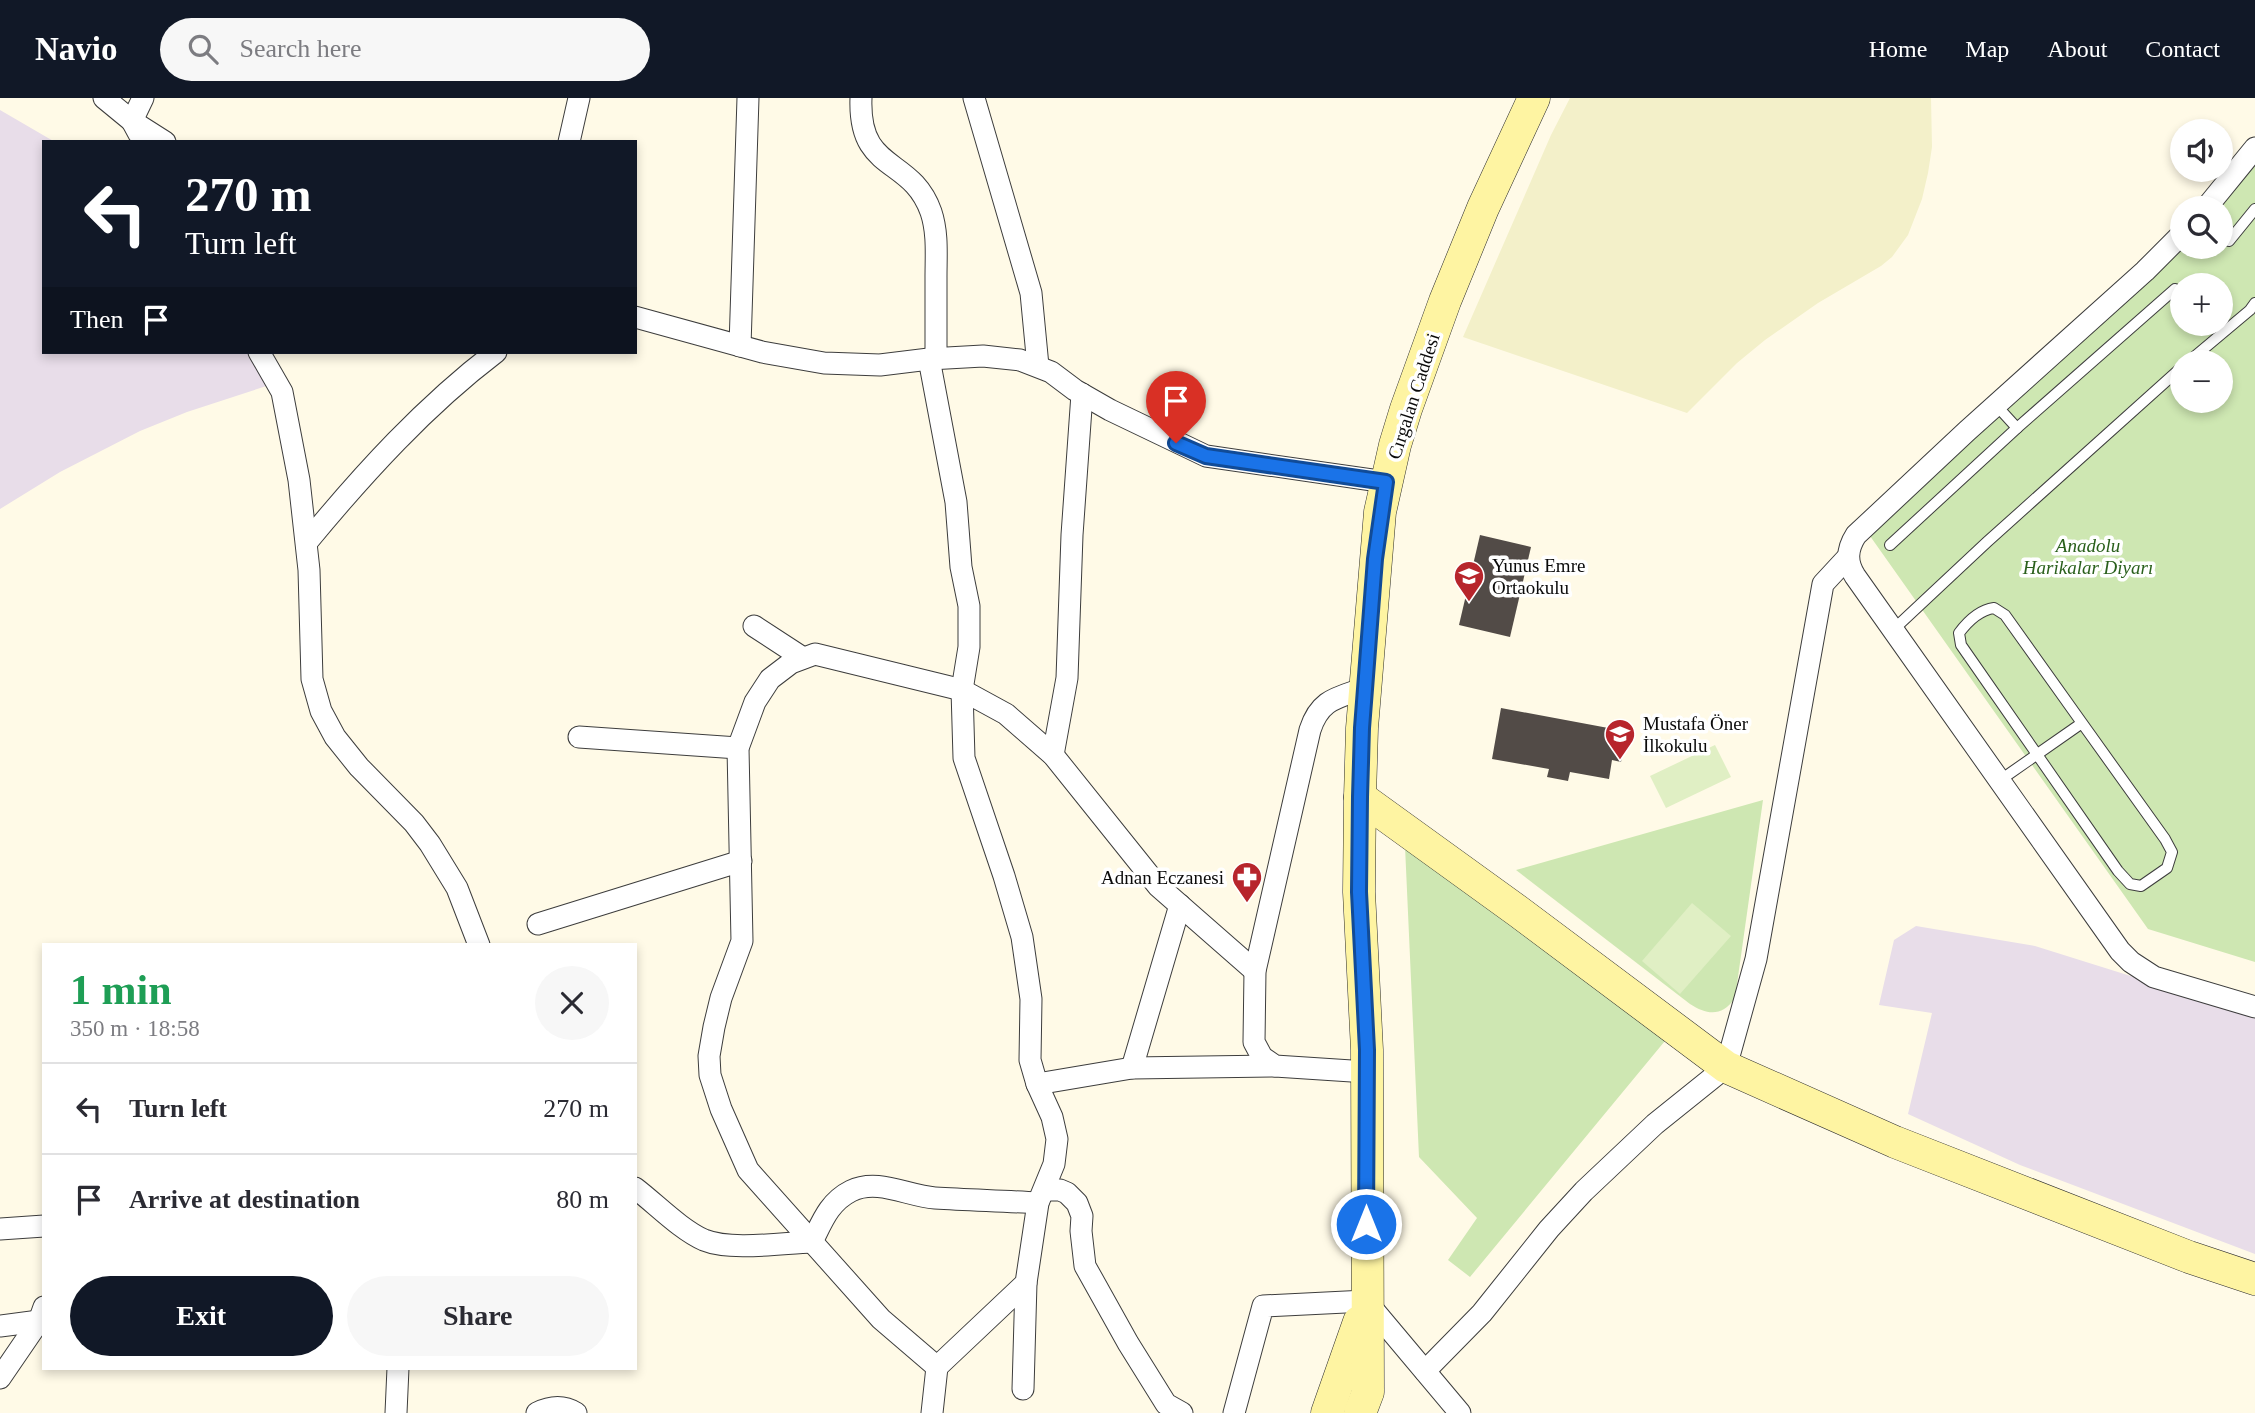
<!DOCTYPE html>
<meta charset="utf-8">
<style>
body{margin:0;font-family:"Times New Roman",serif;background:#f7f7f7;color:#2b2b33;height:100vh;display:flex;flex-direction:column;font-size:26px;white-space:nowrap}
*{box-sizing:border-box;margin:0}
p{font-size:23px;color:#7c7c81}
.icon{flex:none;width:38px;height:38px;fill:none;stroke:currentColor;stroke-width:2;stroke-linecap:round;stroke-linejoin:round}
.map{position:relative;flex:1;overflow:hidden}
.panel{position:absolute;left:42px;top:845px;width:595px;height:427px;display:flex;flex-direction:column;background:#fff;border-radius:0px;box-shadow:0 4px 10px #0003}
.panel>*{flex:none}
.top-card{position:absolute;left:42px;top:42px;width:595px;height:214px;border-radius:0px;box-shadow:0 4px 10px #0003;background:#111827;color:#fff;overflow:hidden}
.fabs{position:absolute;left:2170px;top:21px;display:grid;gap:14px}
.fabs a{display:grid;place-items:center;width:63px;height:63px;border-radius:50%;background:#fff;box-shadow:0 4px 10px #0003;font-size:35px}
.pin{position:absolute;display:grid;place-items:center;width:60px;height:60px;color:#fff;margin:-72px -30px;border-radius:50% 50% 50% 0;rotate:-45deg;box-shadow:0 0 7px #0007}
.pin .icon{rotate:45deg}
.me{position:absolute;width:77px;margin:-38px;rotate:0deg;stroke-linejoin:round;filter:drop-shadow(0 0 5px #0008)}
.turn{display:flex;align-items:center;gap:24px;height:147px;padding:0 28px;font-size:32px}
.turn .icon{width:91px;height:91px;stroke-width:2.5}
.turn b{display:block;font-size:49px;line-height:60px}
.then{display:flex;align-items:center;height:66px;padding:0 28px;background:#0003;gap:14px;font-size:26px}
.round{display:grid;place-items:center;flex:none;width:74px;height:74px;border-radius:37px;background:#f7f7f7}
.head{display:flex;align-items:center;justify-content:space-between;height:119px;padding:0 28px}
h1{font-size:42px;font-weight:800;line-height:52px;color:#1e9e55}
.cta{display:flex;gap:14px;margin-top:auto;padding:14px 28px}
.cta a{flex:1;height:80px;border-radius:42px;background:#111827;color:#fff;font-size:28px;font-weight:800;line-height:80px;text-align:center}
.cta a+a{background:#f7f7f7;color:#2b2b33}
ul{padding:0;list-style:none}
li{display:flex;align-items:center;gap:21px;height:91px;padding:0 28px;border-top:2px solid #e1e1e2}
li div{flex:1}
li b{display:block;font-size:26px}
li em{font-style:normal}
header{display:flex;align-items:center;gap:42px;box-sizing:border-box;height:98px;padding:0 35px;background:#111827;color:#fff}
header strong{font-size:33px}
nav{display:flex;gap:38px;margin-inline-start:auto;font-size:24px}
.search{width:490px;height:63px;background:#f7f7f7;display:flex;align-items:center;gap:18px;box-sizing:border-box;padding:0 24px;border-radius:38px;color:#7c7c81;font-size:26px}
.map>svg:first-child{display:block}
.industrial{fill:#e8dde9}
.farmland{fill:#f3f0c9}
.green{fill:#cee7b2;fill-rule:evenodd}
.pitch{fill:#e0efc4}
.building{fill:#524b47}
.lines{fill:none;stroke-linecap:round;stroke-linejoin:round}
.lane-casing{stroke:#3d3d3d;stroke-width:12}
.street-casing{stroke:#3d3d3d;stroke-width:23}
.secondary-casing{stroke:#2c2c2c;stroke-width:33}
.lane{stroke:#fff;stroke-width:10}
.street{stroke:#fff;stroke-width:21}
.secondary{stroke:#fef4a2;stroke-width:32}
.route-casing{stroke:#114b97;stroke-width:18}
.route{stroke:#1a73e8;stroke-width:12}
.labels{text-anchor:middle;stroke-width:7;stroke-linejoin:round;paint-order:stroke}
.street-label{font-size:19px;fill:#0a0a0a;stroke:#fff}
.park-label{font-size:19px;font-style:italic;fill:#2a601c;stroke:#fff}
.poi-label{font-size:19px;fill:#0a0a0a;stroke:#fff;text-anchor:start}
</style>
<header>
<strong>Navio</strong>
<div class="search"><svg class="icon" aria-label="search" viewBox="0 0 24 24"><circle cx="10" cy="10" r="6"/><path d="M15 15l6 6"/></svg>Search here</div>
<nav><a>Home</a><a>Map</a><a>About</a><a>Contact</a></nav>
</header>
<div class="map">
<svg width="2255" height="1315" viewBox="0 0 2255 1315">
<rect width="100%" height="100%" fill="#fffae7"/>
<!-- industrial -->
<g class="industrial">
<polygon points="0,12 55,44 44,44 44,254 272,254 285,282 187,314 140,333 60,374 0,411"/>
<polygon points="1916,828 2035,848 2255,917 2255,1156 2020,1067 1908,1016 1932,915 1879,907 1894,842"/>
</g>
<!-- farmland -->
<polygon class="farmland" points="1570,0 1931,0 1932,49 1928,75 1922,101 1908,137 1892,159 1881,168 1818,205 1765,242 1737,265 1687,315 1463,239 1551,37"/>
<!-- green -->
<g class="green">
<path d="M 2255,63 L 2255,864 L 2148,831 L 1870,438 L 1974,337 L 2182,149 L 2221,149 L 2221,110 L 2216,110 ZM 2182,187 L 2221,187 L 2221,226 L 2182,226 ZM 2182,264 L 2221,264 L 2221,303 L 2182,303 Z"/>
<path d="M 1763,702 L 1735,900 C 1722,919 1707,917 1690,906 L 1516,772 Z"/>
<polygon points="1404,726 1674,932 1470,1179 1448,1162 1477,1120 1419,1059"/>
</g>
<!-- pitch -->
<g class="pitch">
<polygon points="1715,647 1731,679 1666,710 1650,678"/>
<polygon points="1692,805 1731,838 1680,896 1642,863"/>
</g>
<!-- building -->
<g class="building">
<polygon points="1480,437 1531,449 1510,539 1459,527"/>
<polygon points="1501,610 1619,632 1616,651 1623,652 1621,664 1612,662 1609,681 1570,674 1568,683 1547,679 1549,671 1492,661"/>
</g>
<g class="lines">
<!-- lane casing -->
<g class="lane-casing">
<g id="lane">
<polyline points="2229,143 2255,111"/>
<polyline points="2188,264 2250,212 2255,205"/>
<polyline points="1996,307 2017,330"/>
<polyline points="1890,447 2017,330 2175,191"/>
<polyline points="1893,532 1987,444 2182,269"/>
<path d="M 1999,683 L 2082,625 L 2165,741 L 2172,754 L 2167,770 L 2141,788 L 2130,786 L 2118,773 L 1961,547 L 1959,535 C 1968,523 1979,512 1994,510 L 2005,517 L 2082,625"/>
</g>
</g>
<!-- street casing -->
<g class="street-casing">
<g id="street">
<polyline points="104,0 132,23 165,44"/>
<path d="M 861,0 C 858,76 911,57 931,114 C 938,135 936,157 936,179 C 936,206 936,233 936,260"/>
<polyline points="974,0 1031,195 1038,268"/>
<polyline points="139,36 132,23 143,0"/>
<polyline points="569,44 579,0"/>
<polyline points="2206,110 2255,50"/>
<path d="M 2182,136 L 2145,173 L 1967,333 L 1856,437 C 1847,451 1846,464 1855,478 L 2120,853 L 2131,864 L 2154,879 L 2255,909"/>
<polyline points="635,219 762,254 824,265 880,267 929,261 983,258 1020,262 1051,274 1075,292 1110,312 1206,358 1386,384"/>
<polyline points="740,248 748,0"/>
<polyline points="259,254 282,294 299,382 309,472 312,581 321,613 335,639 359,669 414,725 430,746 457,790 479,847"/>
<polyline points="929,261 956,404 961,469 969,508 969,549 962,592 964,660 1004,778 1022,839 1031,901 1030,962 1037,986 1052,1019 1057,1041 1054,1066 1038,1105 1026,1185 937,1269 932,1315"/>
<path d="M 307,444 C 364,375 425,308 496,254"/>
<polyline points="754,528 803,560"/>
<path d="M 1365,590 C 1337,600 1320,601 1310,632 L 1255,873 L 1254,944 L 1262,959 L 1275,968 L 1367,974"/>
<polyline points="579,639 738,650"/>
<polyline points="1053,657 1067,580 1072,437 1082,296"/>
<polyline points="538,826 741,763"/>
<polyline points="1132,970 1180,807"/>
<polyline points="1037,986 1132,970 1275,968"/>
<path d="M 635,1090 C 656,1106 681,1132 704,1142 C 731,1153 782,1145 812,1144 C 822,1124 829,1104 851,1093 C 878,1080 907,1098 935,1100 C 969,1102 1004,1103 1038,1105"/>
<polyline points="1045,1092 1060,1092 1067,1095 1077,1105 1082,1118 1081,1133 1085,1168 1128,1245 1166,1306 1182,1315"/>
<polyline points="0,1131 44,1128"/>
<polyline points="0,1228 39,1223 44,1227"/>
<polyline points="937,1269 881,1221 748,1072 721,1011 710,977 709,958 714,929 721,900 742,843 738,650 755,604 770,581 791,565 815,556 962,592 1006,616 1053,657 1158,788 1255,873"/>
<polyline points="1425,1273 1482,1215 1549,1131 1584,1093 1655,1026 1726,969 1756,861 1823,486 1848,459"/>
<polyline points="0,1280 39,1223 44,1209"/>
<polyline points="1023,1291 1026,1185"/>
<polyline points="396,1315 398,1270"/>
<path d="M 537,1315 C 551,1308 563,1307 576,1315"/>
<polyline points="1234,1315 1263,1208 1366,1203 1460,1315"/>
</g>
</g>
<!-- secondary casing -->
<g class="secondary-casing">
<g id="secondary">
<polyline points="1360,699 1519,814 1726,969 1895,1044 2189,1159 2255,1181"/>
<polyline points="1327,1315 1359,1224"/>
<polyline points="1360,1315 1368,1294 1367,952 1359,794 1360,699 1362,630 1380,414 1395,347 1406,311 1445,203 1483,110 1534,0"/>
</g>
</g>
<!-- lane -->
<use href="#lane" class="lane"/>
<!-- street -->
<use href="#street" class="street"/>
<!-- secondary -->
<use href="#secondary" class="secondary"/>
</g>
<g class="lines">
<!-- route casing -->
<g class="route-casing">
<polyline id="route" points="1176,345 1206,358 1386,384 1375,461 1362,630 1360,699 1359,794 1367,952 1366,1126"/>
</g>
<!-- route -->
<use href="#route" class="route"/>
</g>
<!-- icons -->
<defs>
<g id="school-pin" transform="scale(1.575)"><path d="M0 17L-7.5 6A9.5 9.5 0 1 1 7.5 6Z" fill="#b7252c" stroke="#fff"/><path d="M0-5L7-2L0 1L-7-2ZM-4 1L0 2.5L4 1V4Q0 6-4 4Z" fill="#fff"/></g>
<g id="pharmacy-pin" transform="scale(1.575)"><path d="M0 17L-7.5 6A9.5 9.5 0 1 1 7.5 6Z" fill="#b7252c" stroke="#fff"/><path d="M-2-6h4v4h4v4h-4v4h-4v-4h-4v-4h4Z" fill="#fff"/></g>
</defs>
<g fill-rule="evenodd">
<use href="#school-pin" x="1469" y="478"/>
<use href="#school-pin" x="1620" y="636"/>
<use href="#pharmacy-pin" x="1247" y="779"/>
</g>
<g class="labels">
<!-- street labels -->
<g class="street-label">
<text transform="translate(1413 298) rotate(-72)" y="7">Cırgalan Caddesi</text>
</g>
<!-- park labels -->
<g class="park-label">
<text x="2088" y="454">Anadolu<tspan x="2088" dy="22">Harikalar Diyarı</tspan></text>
</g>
<!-- poi labels -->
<g class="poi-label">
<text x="1492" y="474">Yunus Emre<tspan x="1492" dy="22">Ortaokulu</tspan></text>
<text x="1643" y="632">Mustafa Öner<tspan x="1643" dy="22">İlkokulu</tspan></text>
<text x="1224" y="786" text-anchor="end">Adnan Eczanesi</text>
</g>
</g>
</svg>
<div class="fabs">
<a><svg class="icon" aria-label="sound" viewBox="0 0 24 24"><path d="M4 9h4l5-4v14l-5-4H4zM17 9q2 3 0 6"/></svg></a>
<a><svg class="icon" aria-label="search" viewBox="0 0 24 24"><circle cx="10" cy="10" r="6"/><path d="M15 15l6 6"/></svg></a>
<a>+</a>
<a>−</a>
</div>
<div class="pin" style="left:1176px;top:345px;background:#d93025"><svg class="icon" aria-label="arrive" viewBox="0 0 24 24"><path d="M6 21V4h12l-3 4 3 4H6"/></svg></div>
<svg class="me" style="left:1366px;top:1126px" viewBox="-20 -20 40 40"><circle r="17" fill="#1a73e8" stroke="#fff" stroke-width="3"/><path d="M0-11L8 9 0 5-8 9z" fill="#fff"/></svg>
<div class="top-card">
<div class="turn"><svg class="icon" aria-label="left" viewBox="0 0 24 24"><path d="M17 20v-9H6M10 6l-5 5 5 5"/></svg><div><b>270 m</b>Turn left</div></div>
<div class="then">Then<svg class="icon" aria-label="arrive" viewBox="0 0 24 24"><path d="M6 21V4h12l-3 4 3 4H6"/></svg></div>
</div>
<section class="panel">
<div class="head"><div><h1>1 min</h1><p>350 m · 18:58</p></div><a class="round"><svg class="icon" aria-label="close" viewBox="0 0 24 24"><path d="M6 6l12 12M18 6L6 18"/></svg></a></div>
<ul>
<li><svg class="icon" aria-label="left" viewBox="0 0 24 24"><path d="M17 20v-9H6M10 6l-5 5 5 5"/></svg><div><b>Turn left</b></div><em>270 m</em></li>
<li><svg class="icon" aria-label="arrive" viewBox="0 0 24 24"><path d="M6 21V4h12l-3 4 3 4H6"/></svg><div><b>Arrive at destination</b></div><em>80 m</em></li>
</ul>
<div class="cta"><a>Exit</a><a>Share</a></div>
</section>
</div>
